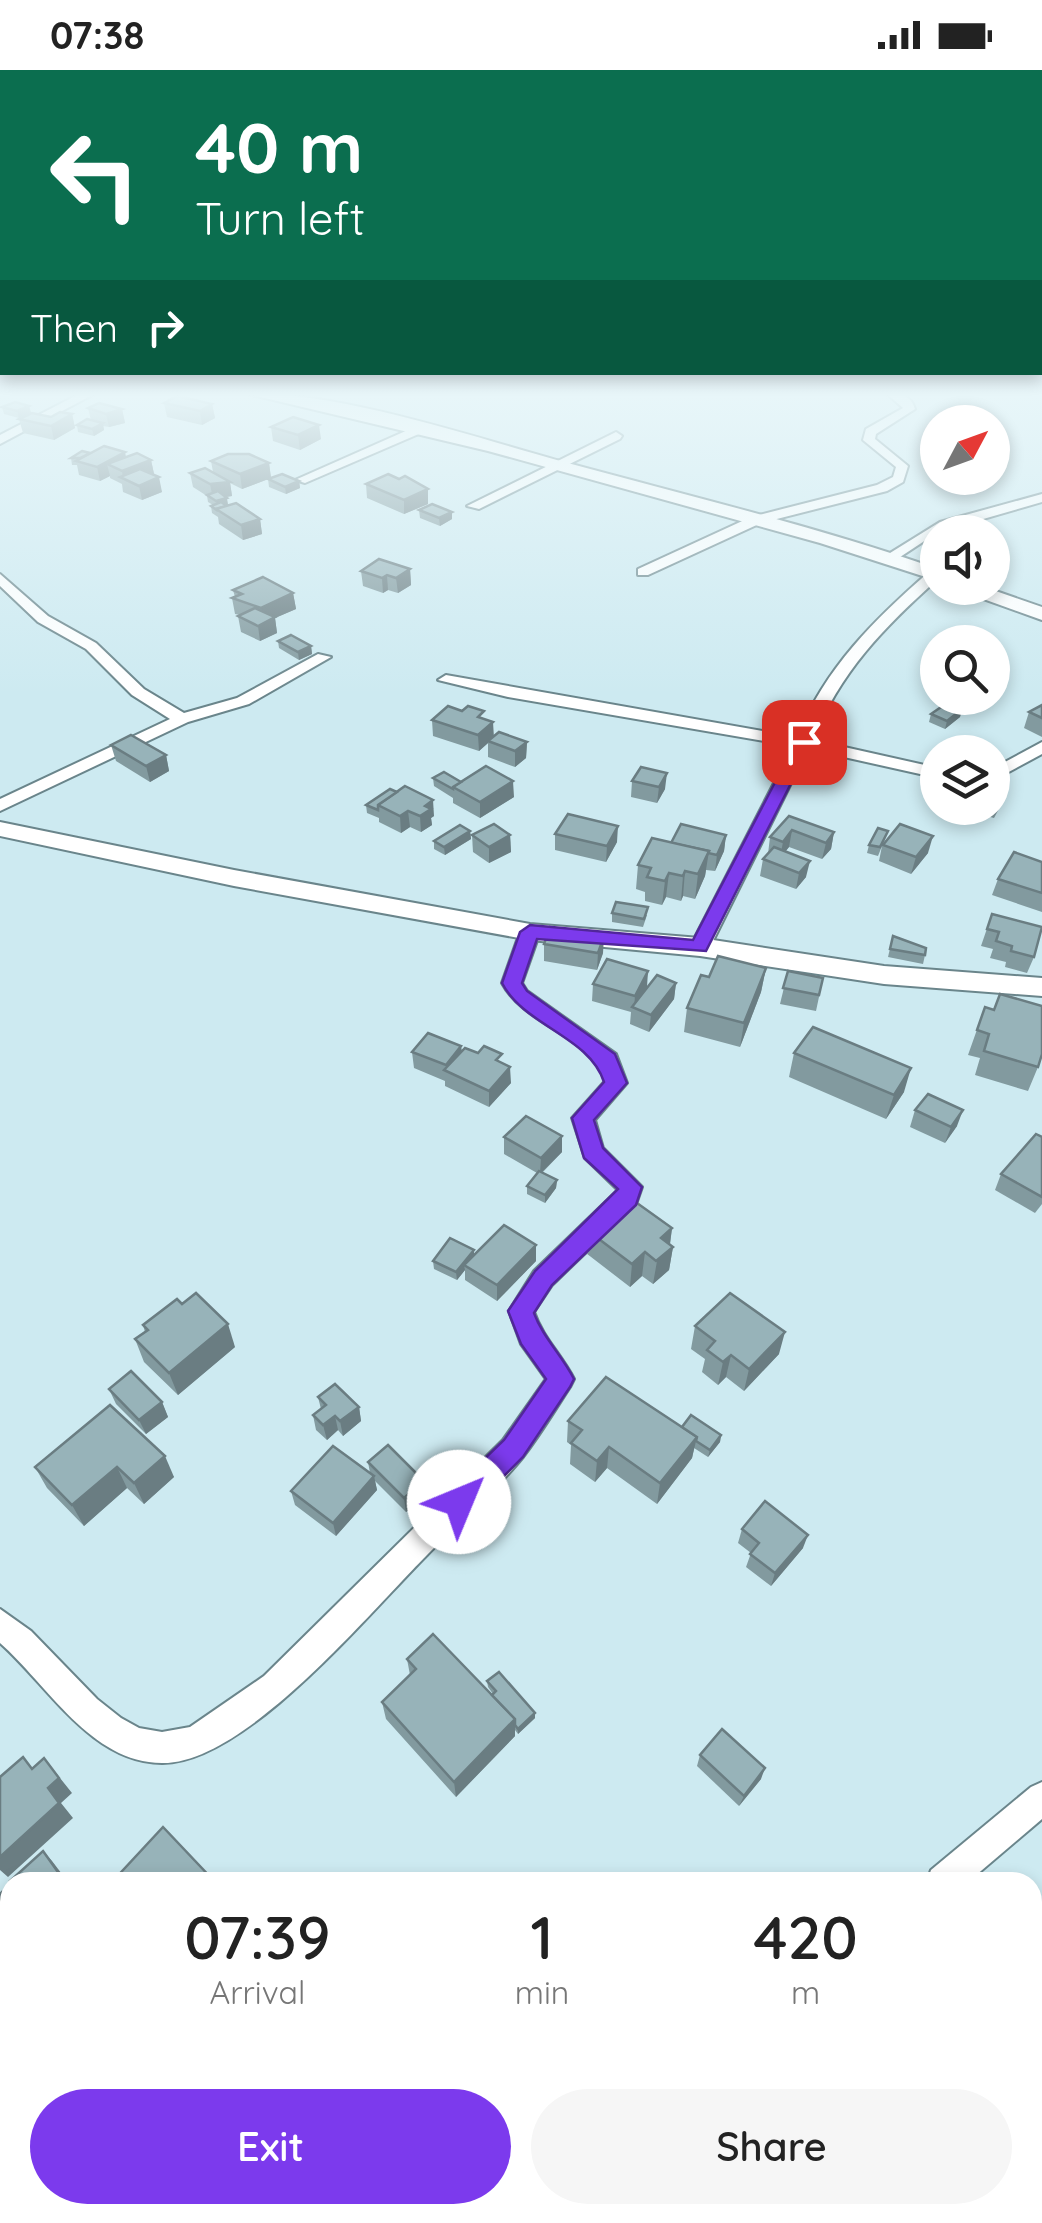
<!DOCTYPE html>
<style>
body{margin:0;font-family:Quicksand,sans-serif;background:#f6f6f6;color:#222;height:100vh;display:flex;flex-direction:column;font-size:38px;white-space:nowrap}
*{box-sizing:border-box;margin:0}
p{font-size:32px;color:#767676}
.icon{flex:none;width:55px;height:55px;fill:none;stroke:currentColor;stroke-width:2;stroke-linecap:round;stroke-linejoin:round}
.map{position:relative;flex:1;overflow:hidden}
.side{position:absolute;left:0px;top:1802px;width:1042px;height:352px;display:flex;flex-direction:column;background:#fff;border-radius:30px 30px 0 0;box-shadow:0 5px 15px #0003}
.side>*{flex:none}
.guide{position:absolute;left:0px;top:0px;width:1042px;height:305px;box-shadow:0 5px 15px #0003;background:#0b6e4f;color:#fff;overflow:hidden}
.needle{width:65px;rotate:49deg}
.tools{position:absolute;left:920px;top:335px;display:grid;gap:20px}
.tools a{display:grid;place-items:center;width:90px;height:90px;border-radius:50%;background:#fff;box-shadow:0 5px 15px #0003;font-size:50px}
.pin{position:absolute;display:grid;place-items:center;width:85px;height:85px;color:#fff;margin:-42px;border-radius:20px;box-shadow:0 5px 15px #0006}
.me{position:absolute;width:110px;margin:-55px;rotate:45deg;stroke-linejoin:round;filter:drop-shadow(0 0 8px #0008)}
.turn{display:flex;align-items:center;gap:35px;height:210px;padding:0 30px;font-size:45px}
.turn .icon{width:130px;height:130px;stroke-width:2.5}
.turn b{display:block;font-size:70px;line-height:85px}
.then{display:flex;align-items:center;height:95px;padding:0 30px;background:#0003;gap:20px;font-size:38px}
.eta{display:flex;justify-content:space-evenly;align-items:center;height:170px;text-align:center}
.eta b{font-size:60px;font-weight:600;line-height:70px}
.primary-button{display:flex;gap:20px;margin-top:auto;padding:20px 30px}
.primary-button a{flex:1;height:115px;border-radius:60px;background:#7c3aed;color:#fff;font-size:40px;font-weight:600;line-height:115px;text-align:center}
.primary-button a+a{background:#f6f6f6;color:#222}
.status{display:flex;justify-content:space-between;align-items:center;height:70px;padding:0 50px;background:#fff;direction:ltr}
.status svg{height:28px;fill:currentColor}
.map>svg:first-child{display:block}
.lines{fill:none;stroke-linecap:round;stroke-linejoin:round}
.street-casing{stroke:#6a858b;stroke-width:4}
.secondary-casing{stroke:#6a858b;stroke-width:4}
.street{fill:#fff;fill-rule:evenodd}
.secondary{fill:#fff;fill-rule:evenodd}
.wall{fill:#829a9f}
.shaded-wall{fill:#6a7d82}
.building{fill:#97b3b9;stroke:#6a7d82;stroke-width:2.5}
.route{fill:#7c3aed;stroke:#51269a;stroke-width:2.5}
</style>
<div class="status"><b>07:38</b><svg viewBox="0 0 49 12"><path d="M0 12V9h3v3zM5 12V6h3v6zM10 12V3h3v9zM15 12V0h3v12zM26 1h20v11H26zM47 4h2v5h-2z"/></svg></div>
<div class="map">
<svg width="1042" height="2153" viewBox="0 0 1042 2153">
<rect width="100%" height="100%" fill="#cdeaf1"/>
<g class="lines">
<!-- street casing -->
<g class="street-casing">
<g id="street">
<polygon points="81,323 96,323 0,374 0,365"/>
<path d="M 886,323 C 900,323 911,325 915,339 L 876,364 L 875,369 L 908,396 L 903,412 L 887,421 L 761,453 L 648,505 L 638,505 L 638,499 L 751,447 L 877,415 L 893,407 L 896,397 L 863,370 L 866,359 L 903,338 Z"/>
<polygon points="417,356 423,360 421,363 305,413 295,410"/>
<polygon points="616,362 622,366 620,369 479,439 467,436"/>
<polygon points="1042,424 1042,432 938,462 894,491 882,488 940,452"/>
<path d="M 938,500 L 938,509 C 885,556 839,603 813,670 L 938,698 L 938,708 L 808,679 L 710,877 L 700,883 L 690,877 L 793,676 L 508,627 L 438,610 L 446,605 L 797,667 C 826,597 874,550 930,501 Z"/>
<polygon points="0,504 48,546 96,573 144,619 184,643 237,628 318,584 331,587 249,634 188,652 0,741 0,729 170,649 132,625 86,579 38,552 0,516"/>
<polygon points="1042,672 1042,684 992,711 992,699"/>
<path d="M 530,856 L 540,862 L 522,913 L 527,921 L 616,984 L 627,1013 L 595,1050 L 603,1078 L 642,1117 L 636,1134 L 552,1215 L 534,1242 C 543,1268 562,1285 574,1309 L 570,1317 C 555,1340 540,1365 523,1387 C 495,1422 458,1453 427,1485 C 370,1542 245,1694 162,1693 C 91,1693 47,1614 0,1573 L 0,1539 L 31,1561 L 97,1629 L 121,1648 L 139,1658 L 162,1662 L 190,1657 L 264,1606 L 503,1370 L 546,1309 L 521,1274 L 509,1241 L 534,1201 L 618,1120 L 585,1088 L 572,1048 L 605,1011 C 590,965 525,956 502,913 L 520,862 Z"/>
<polygon points="1042,1712 1042,1749 968,1812 927,1812 931,1800 1031,1717"/>
<polygon points="0,2027 10,2031 10,2070 0,2066"/>
<polygon points="121,2145 167,2145 170,2153 124,2153"/>
<polygon points="513,2145 558,2145 555,2153 510,2153"/>
</g>
</g>
<!-- secondary casing -->
<g class="secondary-casing">
<g id="secondary">
<path d="M 244,323 C 341,322 470,366 564,392 C 689,426 815,456 938,499 L 938,511 L 820,473 L 488,381 Z"/>
<polygon points="962,518 987,518 1042,537 1042,550 964,522"/>
<polygon points="0,752 234,800 530,854 700,868 884,896 1042,908 1042,926 884,914 700,886 530,870 234,816 0,766"/>
</g>
</g>
<!-- street -->
<use href="#street" class="street"/>
<!-- secondary -->
<use href="#secondary" class="secondary"/>
</g>
<!-- wall -->
<g class="wall">
<polygon points="164,333 212,334 215,348 202,355 167,347"/>
<polygon points="29,336 31,343 51,347 72,344 75,358 54,370 23,363 19,349 28,345 19,348 4,344 2,337"/>
<polygon points="88,338 122,339 125,353 109,357 103,356 104,360 94,366 78,362 77,355 91,350"/>
<polygon points="271,357 321,369 300,380 273,371"/>
<polygon points="90,383 151,390 154,404 152,404 162,422 142,430 123,422 122,414 110,408 110,406 100,411 79,405 77,395 72,395 71,388"/>
<polygon points="211,391 269,393 271,408 242,419 230,413 232,426 226,427 228,435 260,449 262,464 243,470 219,454 218,447 212,443 211,436 213,435 208,432 207,426 193,417 190,403 213,402"/>
<polygon points="268,409 299,411 300,418 286,424 269,417"/>
<polygon points="366,414 428,419 428,434 404,444 367,428"/>
<polygon points="419,440 452,449 440,456 420,448"/>
<polygon points="410,499 411,515 398,523 388,520 383,523 363,516 361,501"/>
<polygon points="233,520 293,523 296,539 275,548 277,563 260,571 241,562 238,546 240,545 235,544 232,528 235,527"/>
<polygon points="278,571 311,576 312,584 299,590 279,578"/>
<polygon points="1042,635 1042,667 1024,658 1029,642"/>
<polygon points="962,639 960,647 945,659 929,652 931,644"/>
<polygon points="485,649 493,652 493,666 527,672 526,688 515,697 488,687 488,673 479,681 433,666 432,650"/>
<polygon points="111,675 166,685 169,701 150,712 116,691"/>
<polygon points="433,708 461,712 514,727 480,748 453,733 453,728 434,716"/>
<polygon points="632,711 665,719 657,733 631,727"/>
<polygon points="992,715 1001,735 994,748 965,740 966,738 992,738"/>
<polygon points="390,719 434,746 431,748 432,755 421,762 410,757 401,763 379,752 379,748 367,743 366,735"/>
<polygon points="789,746 834,762 831,779 822,789 789,777 785,782 806,807 796,819 760,806 763,789 768,784 770,767"/>
<polygon points="470,761 471,769 445,785 434,779 434,771"/>
<polygon points="888,761 883,774 928,783 911,804 879,791 882,776 878,786 867,783 869,775"/>
<polygon points="555,764 617,772 606,792 555,780"/>
<polygon points="472,765 510,765 511,782 489,793 473,782"/>
<polygon points="726,765 724,781 715,801 706,800 705,806 695,829 683,826 681,831 666,827 662,835 645,831 645,822 636,819 638,795 671,773"/>
<polygon points="1042,792 1042,842 992,825 998,809"/>
<polygon points="612,843 647,845 643,857 612,852"/>
<polygon points="992,844 1034,887 1027,903 1005,897 1006,892 990,888 993,879 981,876"/>
<polygon points="893,866 925,885 923,894 888,887"/>
<polygon points="544,874 603,883 597,900 544,891"/>
<polygon points="766,898 761,922 740,977 684,962 687,938 709,907"/>
<polygon points="648,901 645,921 676,913 674,929 649,962 630,954 631,942 592,931 593,914"/>
<polygon points="788,901 823,908 816,941 780,934"/>
<polygon points="985,937 1038,997 1028,1021 975,1005 980,988 968,985"/>
<polygon points="461,976 462,981 502,993 511,1013 489,1037 445,1016 445,1011 414,998 412,982"/>
<polygon points="794,983 904,1022 886,1049 789,1007"/>
<polygon points="915,1040 957,1056 945,1073 910,1057"/>
<polygon points="504,1067 562,1082 542,1103 557,1110 556,1118 545,1133 527,1124 527,1116 537,1103 504,1084"/>
<polygon points="1042,1067 1042,1134 1035,1143 995,1120 1001,1104"/>
<polygon points="583,1157 672,1158 670,1175 673,1177 669,1200 653,1214 642,1206 630,1217 582,1180"/>
<polygon points="474,1185 536,1191 497,1231 465,1210 465,1200 457,1210 434,1199 433,1191"/>
<polygon points="143,1255 235,1277 178,1325 144,1292 135,1269 145,1262"/>
<polygon points="695,1256 779,1284 744,1321 726,1307 718,1315 702,1302 705,1289 691,1279"/>
<polygon points="109,1319 162,1332 168,1347 146,1364 116,1334"/>
<polygon points="318,1327 359,1337 361,1351 343,1366 338,1360 327,1370 316,1360 313,1345 321,1339"/>
<polygon points="110,1335 174,1407 144,1434 127,1418 84,1456 47,1418 35,1397"/>
<polygon points="568,1351 682,1357 721,1365 720,1372 708,1387 694,1378 692,1388 657,1434 607,1398 595,1412 570,1394 571,1375 567,1372"/>
<polygon points="368,1392 424,1411 426,1425 406,1442 375,1411 377,1420 336,1466 295,1435 291,1421 370,1403"/>
<polygon points="742,1459 803,1478 771,1516 746,1497 751,1483 738,1473"/>
<polygon points="407,1589 492,1625 493,1624 488,1617 487,1611 535,1643 535,1648 518,1664 515,1660 515,1666 456,1727 386,1649 382,1632 410,1605"/>
<polygon points="700,1685 761,1709 739,1736 697,1696"/>
</g>
<!-- shaded-wall -->
<g class="shaded-wall">
<polygon points="212,334 215,348 202,355 200,341"/>
<polygon points="29,336 31,343 19,348 17,341"/>
<polygon points="122,339 125,353 109,357 106,344"/>
<polygon points="72,344 75,358 54,370 51,356"/>
<polygon points="103,353 104,360 94,366 92,359"/>
<polygon points="319,355 321,369 300,380 298,365"/>
<polygon points="125,382 128,396 107,394 110,406 100,411 97,397"/>
<polygon points="151,390 154,404 132,412 123,409 122,401"/>
<polygon points="269,393 271,408 242,419 240,404"/>
<polygon points="159,407 162,422 142,430 139,416"/>
<polygon points="299,411 300,418 286,424 285,417"/>
<polygon points="230,412 232,426 213,429 210,414"/>
<polygon points="428,419 428,434 404,444 404,430"/>
<polygon points="227,428 228,435 218,438 216,431"/>
<polygon points="452,442 452,449 440,456 439,448"/>
<polygon points="260,449 262,464 243,470 241,455"/>
<polygon points="410,499 411,515 398,523 396,508"/>
<polygon points="387,505 388,520 383,523 382,508"/>
<polygon points="293,523 296,539 275,548 277,563 260,571 258,556 263,553 261,538"/>
<polygon points="311,576 312,584 299,590 298,582"/>
<polygon points="962,639 960,647 945,659 947,651"/>
<polygon points="493,652 494,668 488,671 488,673 479,681 478,665"/>
<polygon points="527,672 526,688 515,697 515,681"/>
<polygon points="166,685 169,701 150,712 146,696"/>
<polygon points="667,703 665,719 657,733 659,717"/>
<polygon points="513,711 514,727 480,748 480,732"/>
<polygon points="433,730 434,746 431,748 432,755 421,762 420,746 425,736"/>
<polygon points="408,741 410,757 401,763 400,746"/>
<polygon points="618,756 617,772 606,792 607,776"/>
<polygon points="792,760 789,777 780,788 783,772"/>
<polygon points="470,761 471,769 445,785 444,777"/>
<polygon points="834,762 831,779 822,789 826,773"/>
<polygon points="510,765 511,782 489,793 489,777"/>
<polygon points="726,765 724,781 715,801 717,785"/>
<polygon points="933,766 928,783 911,804 916,787"/>
<polygon points="709,781 705,806 695,829 698,804"/>
<polygon points="810,791 806,807 796,819 799,803"/>
<polygon points="685,801 683,826 681,831 683,806"/>
<polygon points="669,803 666,827 662,835 665,811"/>
<polygon points="604,866 603,883 597,900 598,883"/>
<polygon points="766,898 761,922 740,977 744,953"/>
<polygon points="648,901 647,917 636,939 634,938 635,926"/>
<polygon points="676,913 674,929 649,962 651,945"/>
<polygon points="461,976 462,993 446,1000 446,995"/>
<polygon points="510,997 511,1013 489,1037 489,1021"/>
<polygon points="911,998 904,1022 886,1049 894,1025"/>
<polygon points="963,1040 957,1056 945,1073 951,1057"/>
<polygon points="562,1066 562,1082 540,1104 541,1088"/>
<polygon points="557,1110 556,1118 545,1133 545,1125"/>
<polygon points="672,1158 669,1180 673,1177 669,1200 653,1214 661,1168"/>
<polygon points="536,1175 536,1191 497,1231 497,1215"/>
<polygon points="474,1180 474,1188 464,1195 465,1200 457,1210 456,1202"/>
<polygon points="645,1182 642,1206 630,1217 632,1194"/>
<polygon points="228,1254 235,1277 178,1325 169,1303"/>
<polygon points="785,1262 779,1284 744,1321 749,1299"/>
<polygon points="731,1285 726,1307 718,1315 723,1292"/>
<polygon points="162,1332 168,1347 146,1364 139,1350"/>
<polygon points="359,1337 361,1351 343,1366 340,1351"/>
<polygon points="335,1346 338,1360 327,1370 323,1355"/>
<polygon points="721,1365 720,1372 708,1387 710,1380"/>
<polygon points="697,1367 692,1388 657,1434 660,1413"/>
<polygon points="609,1377 607,1398 595,1412 597,1391"/>
<polygon points="165,1386 174,1407 144,1434 134,1413"/>
<polygon points="117,1397 127,1418 84,1456 72,1435"/>
<polygon points="374,1406 377,1420 336,1466 333,1453"/>
<polygon points="424,1411 426,1425 406,1442 404,1428"/>
<polygon points="808,1465 803,1478 771,1516 775,1503"/>
<polygon points="535,1643 535,1648 518,1664 518,1659"/>
<polygon points="515,1649 515,1666 456,1727 454,1712"/>
<polygon points="44,1688 72,1723 61,1733 73,1748 8,1807 0,1800 0,1787 48,1718"/>
<polygon points="765,1698 761,1709 739,1736 744,1726"/>
<polygon points="43,1781 52,1791 68,1812 65,1812"/>
</g>
<!-- building -->
<g class="building">
<polygon points="177,326 212,334 200,341 164,333"/>
<polygon points="15,332 29,336 17,341 2,337"/>
<polygon points="99,333 122,339 106,344 88,338"/>
<polygon points="60,342 72,344 51,356 19,349 32,343 51,347"/>
<polygon points="293,347 319,355 298,365 271,357"/>
<polygon points="87,349 103,353 92,359 77,355"/>
<polygon points="104,376 125,382 97,397 76,391"/>
<polygon points="82,381 90,383 80,388 71,388"/>
<polygon points="137,383 151,390 122,401 107,394"/>
<polygon points="228,384 249,384 269,393 240,404 211,391"/>
<polygon points="205,398 230,412 210,414 190,403"/>
<polygon points="140,399 159,407 139,416 120,407"/>
<polygon points="282,404 299,411 285,417 268,409"/>
<polygon points="388,404 399,409 405,406 428,419 404,430 366,414"/>
<polygon points="218,421 227,428 216,431 207,425"/>
<polygon points="221,432 227,436 216,439 218,441 211,436"/>
<polygon points="236,433 260,449 241,455 216,439"/>
<polygon points="432,434 452,442 439,448 419,440"/>
<polygon points="379,489 410,499 396,508 387,505 382,508 361,501"/>
<polygon points="263,507 293,523 261,538 232,528 242,524 233,520"/>
<polygon points="255,538 275,547 258,556 238,546"/>
<polygon points="291,565 311,576 298,582 278,571"/>
<polygon points="947,633 962,639 947,651 931,644"/>
<polygon points="1042,635 1042,648 1029,642"/>
<polygon points="448,636 462,641 468,636 484,641 478,647 493,652 478,665 432,650"/>
<polygon points="499,662 527,672 515,681 488,671"/>
<polygon points="131,665 166,685 146,696 111,675"/>
<polygon points="486,696 513,711 480,732 453,717"/>
<polygon points="641,697 667,703 659,717 632,711"/>
<polygon points="444,702 461,712 453,717 453,719 433,708"/>
<polygon points="992,715 1006,718 1000,732 992,730"/>
<polygon points="405,716 433,730 425,736 431,739 420,746 408,741 400,746 378,735"/>
<polygon points="390,719 397,722 378,735 378,740 366,735"/>
<polygon points="568,744 618,756 607,776 555,764"/>
<polygon points="789,746 834,762 826,773 792,760 783,772 770,767"/>
<polygon points="494,754 510,765 489,777 472,765"/>
<polygon points="681,754 726,765 717,785 708,783 709,781 671,773"/>
<polygon points="900,754 933,766 916,787 883,775"/>
<polygon points="460,755 470,761 444,777 434,771"/>
<polygon points="878,758 888,761 880,777 869,775"/>
<polygon points="652,768 709,781 698,804 685,801 683,806 669,803 665,811 647,807 651,798 638,795"/>
<polygon points="774,777 810,791 799,803 763,789"/>
<polygon points="1014,782 1042,792 1042,823 998,809"/>
<polygon points="616,832 648,837 644,849 612,843"/>
<polygon points="992,844 1042,857 1034,887 1011,881 1012,876 996,871 999,862 987,859"/>
<polygon points="550,857 604,866 598,883 544,874"/>
<polygon points="893,866 926,878 925,885 890,879"/>
<polygon points="718,886 766,898 744,953 687,938 701,905 709,907"/>
<polygon points="607,889 648,901 635,926 593,914"/>
<polygon points="788,901 823,908 819,925 783,918"/>
<polygon points="657,905 676,913 651,945 632,937"/>
<polygon points="1000,924 1042,936 1042,984 1038,997 984,981 989,964 977,960 985,937 994,940"/>
<polygon points="813,957 911,998 894,1025 794,983"/>
<polygon points="428,963 461,976 446,995 412,982"/>
<polygon points="484,976 502,984 496,990 510,997 489,1021 444,1000 465,978 478,983"/>
<polygon points="928,1024 963,1040 951,1057 915,1040"/>
<polygon points="526,1046 562,1066 541,1088 504,1067"/>
<polygon points="1036,1064 1042,1067 1042,1127 1001,1104"/>
<polygon points="539,1101 557,1110 545,1125 527,1116"/>
<polygon points="623,1123 672,1158 661,1168 673,1177 656,1191 645,1182 632,1194 583,1157"/>
<polygon points="504,1155 536,1175 497,1215 464,1195"/>
<polygon points="450,1168 474,1180 456,1202 433,1191"/>
<polygon points="196,1223 228,1254 169,1303 135,1269 148,1260 143,1255 177,1229 182,1234"/>
<polygon points="730,1223 785,1262 749,1299 731,1285 723,1292 707,1280 715,1271 695,1256"/>
<polygon points="131,1301 162,1332 139,1350 109,1319"/>
<polygon points="606,1307 697,1367 660,1413 609,1377 597,1391 571,1373 582,1360 568,1351"/>
<polygon points="335,1314 359,1337 340,1351 335,1346 323,1355 313,1345 326,1335 318,1327"/>
<polygon points="110,1335 165,1386 134,1413 117,1397 72,1435 35,1397"/>
<polygon points="691,1345 721,1365 710,1380 696,1371 697,1367 682,1357"/>
<polygon points="388,1375 424,1411 404,1428 368,1392"/>
<polygon points="333,1376 374,1406 333,1453 291,1421"/>
<polygon points="765,1431 808,1465 775,1503 750,1484 759,1473 742,1459"/>
<polygon points="433,1564 515,1649 454,1712 382,1632 416,1599 407,1589"/>
<polygon points="499,1602 535,1643 518,1659 515,1655 515,1649 492,1625 496,1621 487,1611"/>
<polygon points="722,1659 765,1698 744,1726 700,1685"/>
<polygon points="23,1687 32,1699 44,1688 59,1708 48,1718 59,1733 0,1787 0,1707"/>
<polygon points="163,1757 215,1812 112,1812"/>
<polygon points="43,1781 65,1812 11,1812 10,1811"/>
<polygon points="2,1822 10,1833 10,1902 0,1886 0,1824"/>
</g>
<!-- sky -->
<linearGradient id="sky" x2="0" y2="1"><stop stop-color="#a7afd2"/><stop offset="0.52" stop-color="#e8f6f9"/><stop offset="1" stop-color="#e8f6f9" stop-opacity="0"/></linearGradient>
<rect width="1042" height="624" fill="url(#sky)"/>
<!-- route -->
<path class="route" d="M 804,666 L 812,672 L 706,881 L 537,869 L 522,913 L 527,921 L 615,984 L 627,1013 L 594,1050 L 603,1078 L 642,1117 L 636,1135 L 552,1215 L 534,1243 C 543,1268 562,1285 574,1309 L 570,1317 L 523,1387 L 469,1441 L 459,1445 L 449,1441 L 445,1432 L 449,1423 L 504,1370 L 546,1309 L 521,1274 L 508,1241 L 535,1201 L 618,1119 L 584,1088 L 572,1048 L 604,1012 C 589,966 524,956 502,913 L 520,862 L 530,855 L 693,870 L 796,672 Z"/>
</svg>
<div class="tools">
<a><svg class="needle" viewBox="-14 -14 28 28"><path d="M0-13l5 13h-10z" fill="#e53935"/><path d="M0 13l5-13h-10z" fill="#767676"/></svg></a>
<a><svg class="icon" aria-label="sound" viewBox="0 0 24 24"><path d="M4 9h4l5-4v14l-5-4H4zM17 9q2 3 0 6"/></svg></a>
<a><svg class="icon" aria-label="search" viewBox="0 0 24 24"><circle cx="10" cy="10" r="6"/><path d="M15 15l6 6"/></svg></a>
<a><svg class="icon" aria-label="layers" viewBox="0 0 24 24"><path d="M12 4l9 5-9 5-9-5zM3 14l9 5 9-5"/></svg></a>
</div>
<div class="pin" style="left:804px;top:672px;background:#d93025"><svg class="icon" aria-label="arrive" viewBox="0 0 24 24"><path d="M6 21V4h12l-3 4 3 4H6"/></svg></div>
<svg class="me" style="left:459px;top:1432px" viewBox="-20 -20 40 40"><circle r="19" fill="#fff"/><path d="M0-13L10 11 0 6-10 11z" fill="#7c3aed"/></svg>
<div class="guide">
<div class="turn"><svg class="icon" aria-label="left" viewBox="0 0 24 24"><path d="M17 20v-9H6M10 6l-5 5 5 5"/></svg><div><b>40 m</b>Turn left</div></div>
<div class="then">Then<svg class="icon" aria-label="right" viewBox="0 0 24 24"><path d="M7 20v-9h11M14 6l5 5-5 5"/></svg></div>
</div>
<section class="side">
<div class="eta">
<div><b>07:39</b><p>Arrival</p></div>
<div><b>1</b><p>min</p></div>
<div><b>420</b><p>m</p></div>
</div>
<div class="primary-button"><a>Exit</a><a>Share</a></div>
</section>
</div>
